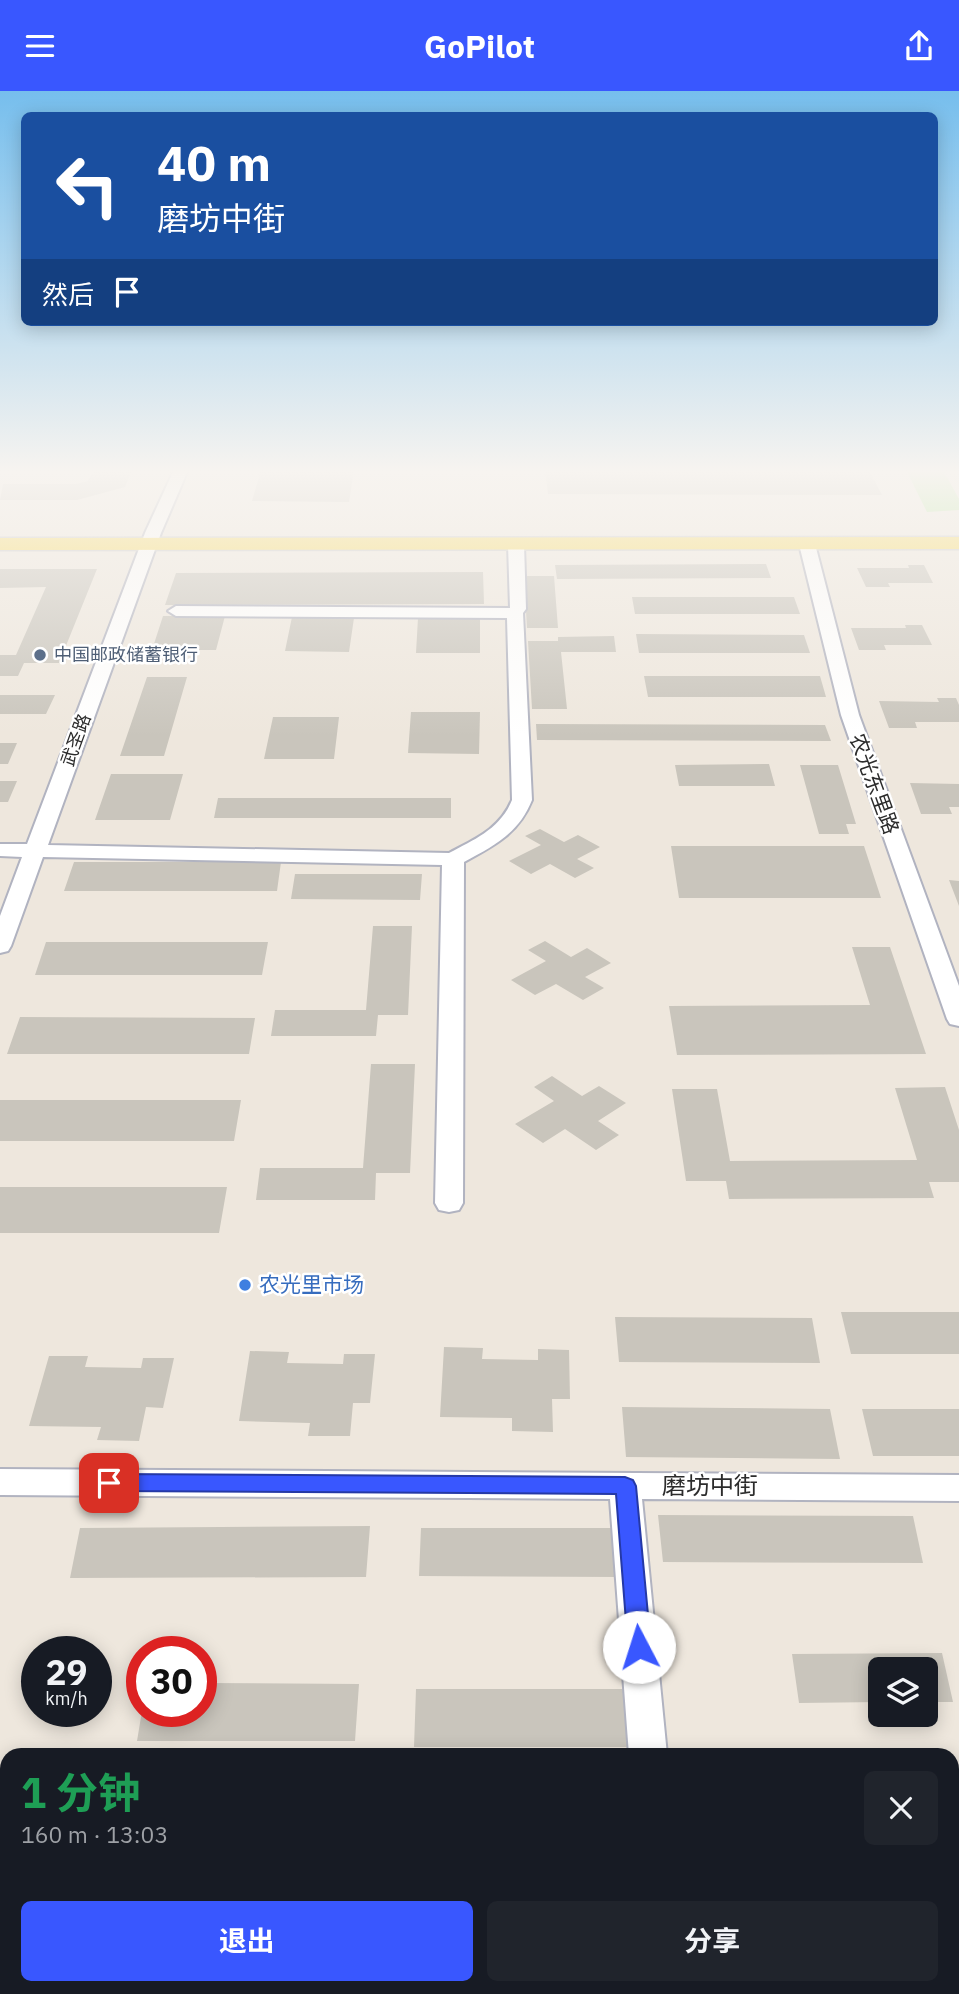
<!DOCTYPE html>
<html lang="zh">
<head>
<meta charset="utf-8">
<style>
  :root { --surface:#171b24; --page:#20242c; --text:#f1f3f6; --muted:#9ea1a6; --accent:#3957ff }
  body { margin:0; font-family:"IBM Plex Sans","Noto Sans SC",sans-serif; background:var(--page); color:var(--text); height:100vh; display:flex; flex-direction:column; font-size:26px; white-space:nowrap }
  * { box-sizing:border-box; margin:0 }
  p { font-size:23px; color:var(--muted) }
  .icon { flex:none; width:38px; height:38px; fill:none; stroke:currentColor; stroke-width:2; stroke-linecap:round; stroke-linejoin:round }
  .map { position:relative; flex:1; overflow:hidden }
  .details { position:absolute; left:0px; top:1657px; width:959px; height:247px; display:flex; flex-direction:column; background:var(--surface); border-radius:21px 21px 0 0; box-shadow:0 4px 18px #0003 }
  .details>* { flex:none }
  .hud { position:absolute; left:21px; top:21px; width:917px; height:214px; border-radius:10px; box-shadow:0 4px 18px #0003; background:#1a4fa0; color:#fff; overflow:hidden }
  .tools { position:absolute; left:868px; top:1566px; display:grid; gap:14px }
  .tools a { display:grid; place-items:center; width:70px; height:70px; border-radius:10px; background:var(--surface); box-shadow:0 4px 18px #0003; font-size:35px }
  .speed { position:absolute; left:21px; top:1545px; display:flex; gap:14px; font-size:35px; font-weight:700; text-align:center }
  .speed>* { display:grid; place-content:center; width:91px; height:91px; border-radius:50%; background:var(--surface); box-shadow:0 4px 18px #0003; line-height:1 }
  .speed small { font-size:18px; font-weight:400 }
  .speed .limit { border:10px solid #d22; background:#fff; color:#111 }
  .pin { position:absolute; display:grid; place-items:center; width:60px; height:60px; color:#fff; margin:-30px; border-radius:14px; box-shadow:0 4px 10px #0006 }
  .me { position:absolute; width:77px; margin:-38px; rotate:355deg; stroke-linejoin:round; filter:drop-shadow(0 0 5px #0008) }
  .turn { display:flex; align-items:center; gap:24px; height:147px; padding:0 21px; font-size:32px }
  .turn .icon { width:91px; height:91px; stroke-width:2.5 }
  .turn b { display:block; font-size:49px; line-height:60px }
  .then { display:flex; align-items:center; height:66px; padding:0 21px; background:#0003; gap:14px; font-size:26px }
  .round { display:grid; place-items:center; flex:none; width:74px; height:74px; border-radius:10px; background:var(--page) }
  .overview { display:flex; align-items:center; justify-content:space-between; height:119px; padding:0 21px }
  h1 { font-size:42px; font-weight:700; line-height:52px; color:#1e9e55 }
  .action { display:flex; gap:14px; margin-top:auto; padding:14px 21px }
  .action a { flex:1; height:80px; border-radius:10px; background:var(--accent); color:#fff; font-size:28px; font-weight:700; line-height:80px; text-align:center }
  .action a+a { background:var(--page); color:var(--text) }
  header { display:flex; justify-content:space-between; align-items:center; height:91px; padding:0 21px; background:var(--accent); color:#fff; font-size:32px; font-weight:700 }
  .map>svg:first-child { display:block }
</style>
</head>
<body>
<header><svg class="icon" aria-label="menu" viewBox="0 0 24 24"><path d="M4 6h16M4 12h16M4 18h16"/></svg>GoPilot<svg class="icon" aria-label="share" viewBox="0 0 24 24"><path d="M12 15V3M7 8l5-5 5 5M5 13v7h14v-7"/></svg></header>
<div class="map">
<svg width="959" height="1903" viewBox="0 0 959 1903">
  <rect width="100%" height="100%" fill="#eee7dd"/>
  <path fill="#afe797" d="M906 379H943L959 408V419L927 421Z"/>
  <path fill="#c9c5bc" d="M94 379H132L125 396 77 409H0L3 393H76L88 390Z
    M261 379H354L349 411 252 410Z
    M545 379H869L882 404 548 403Z
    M766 473 771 487 557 488 555 474Z
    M908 474H924L933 492H888L890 496H866L857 477H909Z
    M0 478H97L59 572H24L18 585H0V564H16L46 496 0 497Z
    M483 481 484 513 165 514 176 482Z
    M524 485H554L558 537H527Z
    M632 506H794L800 523H635Z
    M163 525H225L216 559H152Z
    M292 526 354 527 349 561 285 560Z
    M418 527 480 528V562H416Z
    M905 534H922L932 554H884L886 559H859L851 537H906Z
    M636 543 804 544 810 562H639Z
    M614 545 616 561H561L567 618H532L528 550H558V546Z
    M644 585H820L826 606H648Z
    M147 586H187L164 665H120Z
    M0 604H55L46 623H0Z
    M937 607H956L959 614V631H915L917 637H889L879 610 939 611Z
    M411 621H480L479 663 408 662Z
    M273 626H339L334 668H264Z
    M536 633 825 634 831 650 537 649Z
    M0 652H17L8 673H0Z
    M769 673 775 695H679L675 674Z
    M800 674H838L856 733H846L849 743H819Z
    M111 683H183L170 729H95Z
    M0 690H17L8 711H0Z
    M910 692 959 693V716H949L952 723H921Z
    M218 707H451V727H214Z
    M540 738 564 751 578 744 600 756 577 768 594 777 575 787 550 773 531 783 509 770 541 754 525 745Z
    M671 755H864L881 807H679Z
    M74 771H281L277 800H64Z
    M295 783H422L420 809 291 808Z
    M949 789 959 790V815Z
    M373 835H412L408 924H378L376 945H271L275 919H366Z
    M545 850 571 866 587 857 611 872 585 886 604 897 583 909 556 893 535 904 511 889 546 870 528 859Z
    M46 851H268L262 884H35Z
    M852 856H890L926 963 677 964 669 915 870 914Z
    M20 926 255 927 249 963H7Z
    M371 973H415L410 1082H376L375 1109H256L260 1077H363Z
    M552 985 582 1005 599 995 626 1012 598 1030 619 1044 596 1059 565 1038 543 1052 515 1033 554 1010 534 996Z
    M945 996 959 1039V1091H929L934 1107 729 1108 726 1090H686L672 998H717L730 1070 917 1069 895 997Z
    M0 1009H241L234 1050H0Z
    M0 1096H227L219 1142H0Z
    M841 1221H959V1263H851Z
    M615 1226 812 1227 820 1272 619 1271Z
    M444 1256 483 1257 482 1268 538 1269V1258L569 1259 570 1308H552L553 1341 512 1340V1327L440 1326Z
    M250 1260 289 1261 287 1272 343 1273 344 1263H375L370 1312H353L350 1345H308L310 1332 239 1330Z
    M49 1265H88L85 1276 141 1277 143 1267H174L163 1317 146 1316 139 1350 97 1349 101 1336 29 1335Z
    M622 1316 830 1318 840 1368 626 1366Z
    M862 1318H959V1365H873Z
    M658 1424 913 1425 923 1472 663 1471Z
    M370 1435 366 1486 70 1487 80 1437Z
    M421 1437H616L620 1486 419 1485Z
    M942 1562 953 1611H926V1578H880V1611L799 1612 792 1563Z
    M201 1592 359 1593 355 1650H137L142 1620H201Z
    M416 1598H629L633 1656H414Z
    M952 1711H959V1774H952Z
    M6 1780 7 1854H0V1807Z"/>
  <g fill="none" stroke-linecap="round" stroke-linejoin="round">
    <g stroke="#b1b3c0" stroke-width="4">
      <path id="minor" d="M174 379H188L161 442 48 754 449 762C475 748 500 738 512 709L507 527 176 525 168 520 176 515 510 517 508 453 516 448 524 453 526 518 523 522 532 709C519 742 494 755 464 771L463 1112 459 1119 449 1121 439 1119 435 1112 442 774 43 766 11 855 8 860 0 862V825L22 766 0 765V753H27L145 442Z
        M807 448 815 453 859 624 959 895V935L950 933 947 928 841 624 799 453Z
        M0 1378 959 1384V1410L642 1408 667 1664H629L610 1408 0 1404Z
        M647 1897H689L690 1903H648Z"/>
    </g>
    <g stroke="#c8c8c8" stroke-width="3">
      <path id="major" d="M959 446V458L0 459V447Z"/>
    </g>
    <use href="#minor" fill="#fff" fill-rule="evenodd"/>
    <use href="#major" fill="#f8d958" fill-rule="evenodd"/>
  </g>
  <linearGradient id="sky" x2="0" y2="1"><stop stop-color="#76beed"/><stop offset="0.59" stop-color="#f7f4f0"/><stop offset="1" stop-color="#f7f4f0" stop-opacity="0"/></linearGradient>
  <rect width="959" height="645" fill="url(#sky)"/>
  <path fill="#3957ff" stroke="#2539a6" stroke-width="2" d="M109 1383 625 1386 633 1389 636 1395 651 1556 647 1564 639 1567 631 1564 628 1556 616 1403 109 1400 101 1398 98 1392 101 1386Z"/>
  <circle fill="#5c6f8a" stroke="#fff" stroke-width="2.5" cx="40" cy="564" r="7"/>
  <circle fill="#3f7fe0" stroke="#fff" stroke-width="2.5" cx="245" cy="1194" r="7"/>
  <g text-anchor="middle" stroke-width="5" stroke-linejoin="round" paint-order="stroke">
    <g font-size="18" fill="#4e5e75" stroke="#fff" text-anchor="start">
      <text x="54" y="570">中国邮政储蓄银行</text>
    </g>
    <g font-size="18" fill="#2c2c2c" stroke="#fff">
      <text transform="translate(76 649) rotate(-70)" y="6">武圣路</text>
    </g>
    <g font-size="21" fill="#2c2c2c" stroke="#fff">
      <text transform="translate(874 693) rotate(70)" y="7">农光东里路</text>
    </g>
    <g font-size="21" fill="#366cbe" stroke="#fff" text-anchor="start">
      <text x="259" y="1201">农光里市场</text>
    </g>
    <g font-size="24" fill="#2c2c2c" stroke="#fff">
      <text x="710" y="1403">磨坊中街</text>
    </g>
  </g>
</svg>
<div class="tools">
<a><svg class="icon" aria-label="layers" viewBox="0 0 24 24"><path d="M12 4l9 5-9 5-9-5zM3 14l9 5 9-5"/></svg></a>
</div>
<div class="speed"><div>29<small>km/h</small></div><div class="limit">30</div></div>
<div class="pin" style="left:109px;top:1392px;background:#d93025"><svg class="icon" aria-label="arrive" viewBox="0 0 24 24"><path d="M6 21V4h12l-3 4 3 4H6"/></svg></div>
<svg class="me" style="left:639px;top:1556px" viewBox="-20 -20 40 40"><circle r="19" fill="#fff"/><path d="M0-13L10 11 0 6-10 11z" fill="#3957ff"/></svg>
<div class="hud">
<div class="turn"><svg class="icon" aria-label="left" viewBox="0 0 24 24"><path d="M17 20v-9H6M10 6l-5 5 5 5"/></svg><div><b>40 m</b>磨坊中街</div></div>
<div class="then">然后<svg class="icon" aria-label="arrive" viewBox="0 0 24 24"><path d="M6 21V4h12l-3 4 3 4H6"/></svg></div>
</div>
<section class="details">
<div class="overview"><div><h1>1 分钟</h1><p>160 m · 13:03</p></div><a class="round"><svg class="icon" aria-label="close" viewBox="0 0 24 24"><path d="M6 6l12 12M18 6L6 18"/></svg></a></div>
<div class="action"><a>退出</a><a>分享</a></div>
</section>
</div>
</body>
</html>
